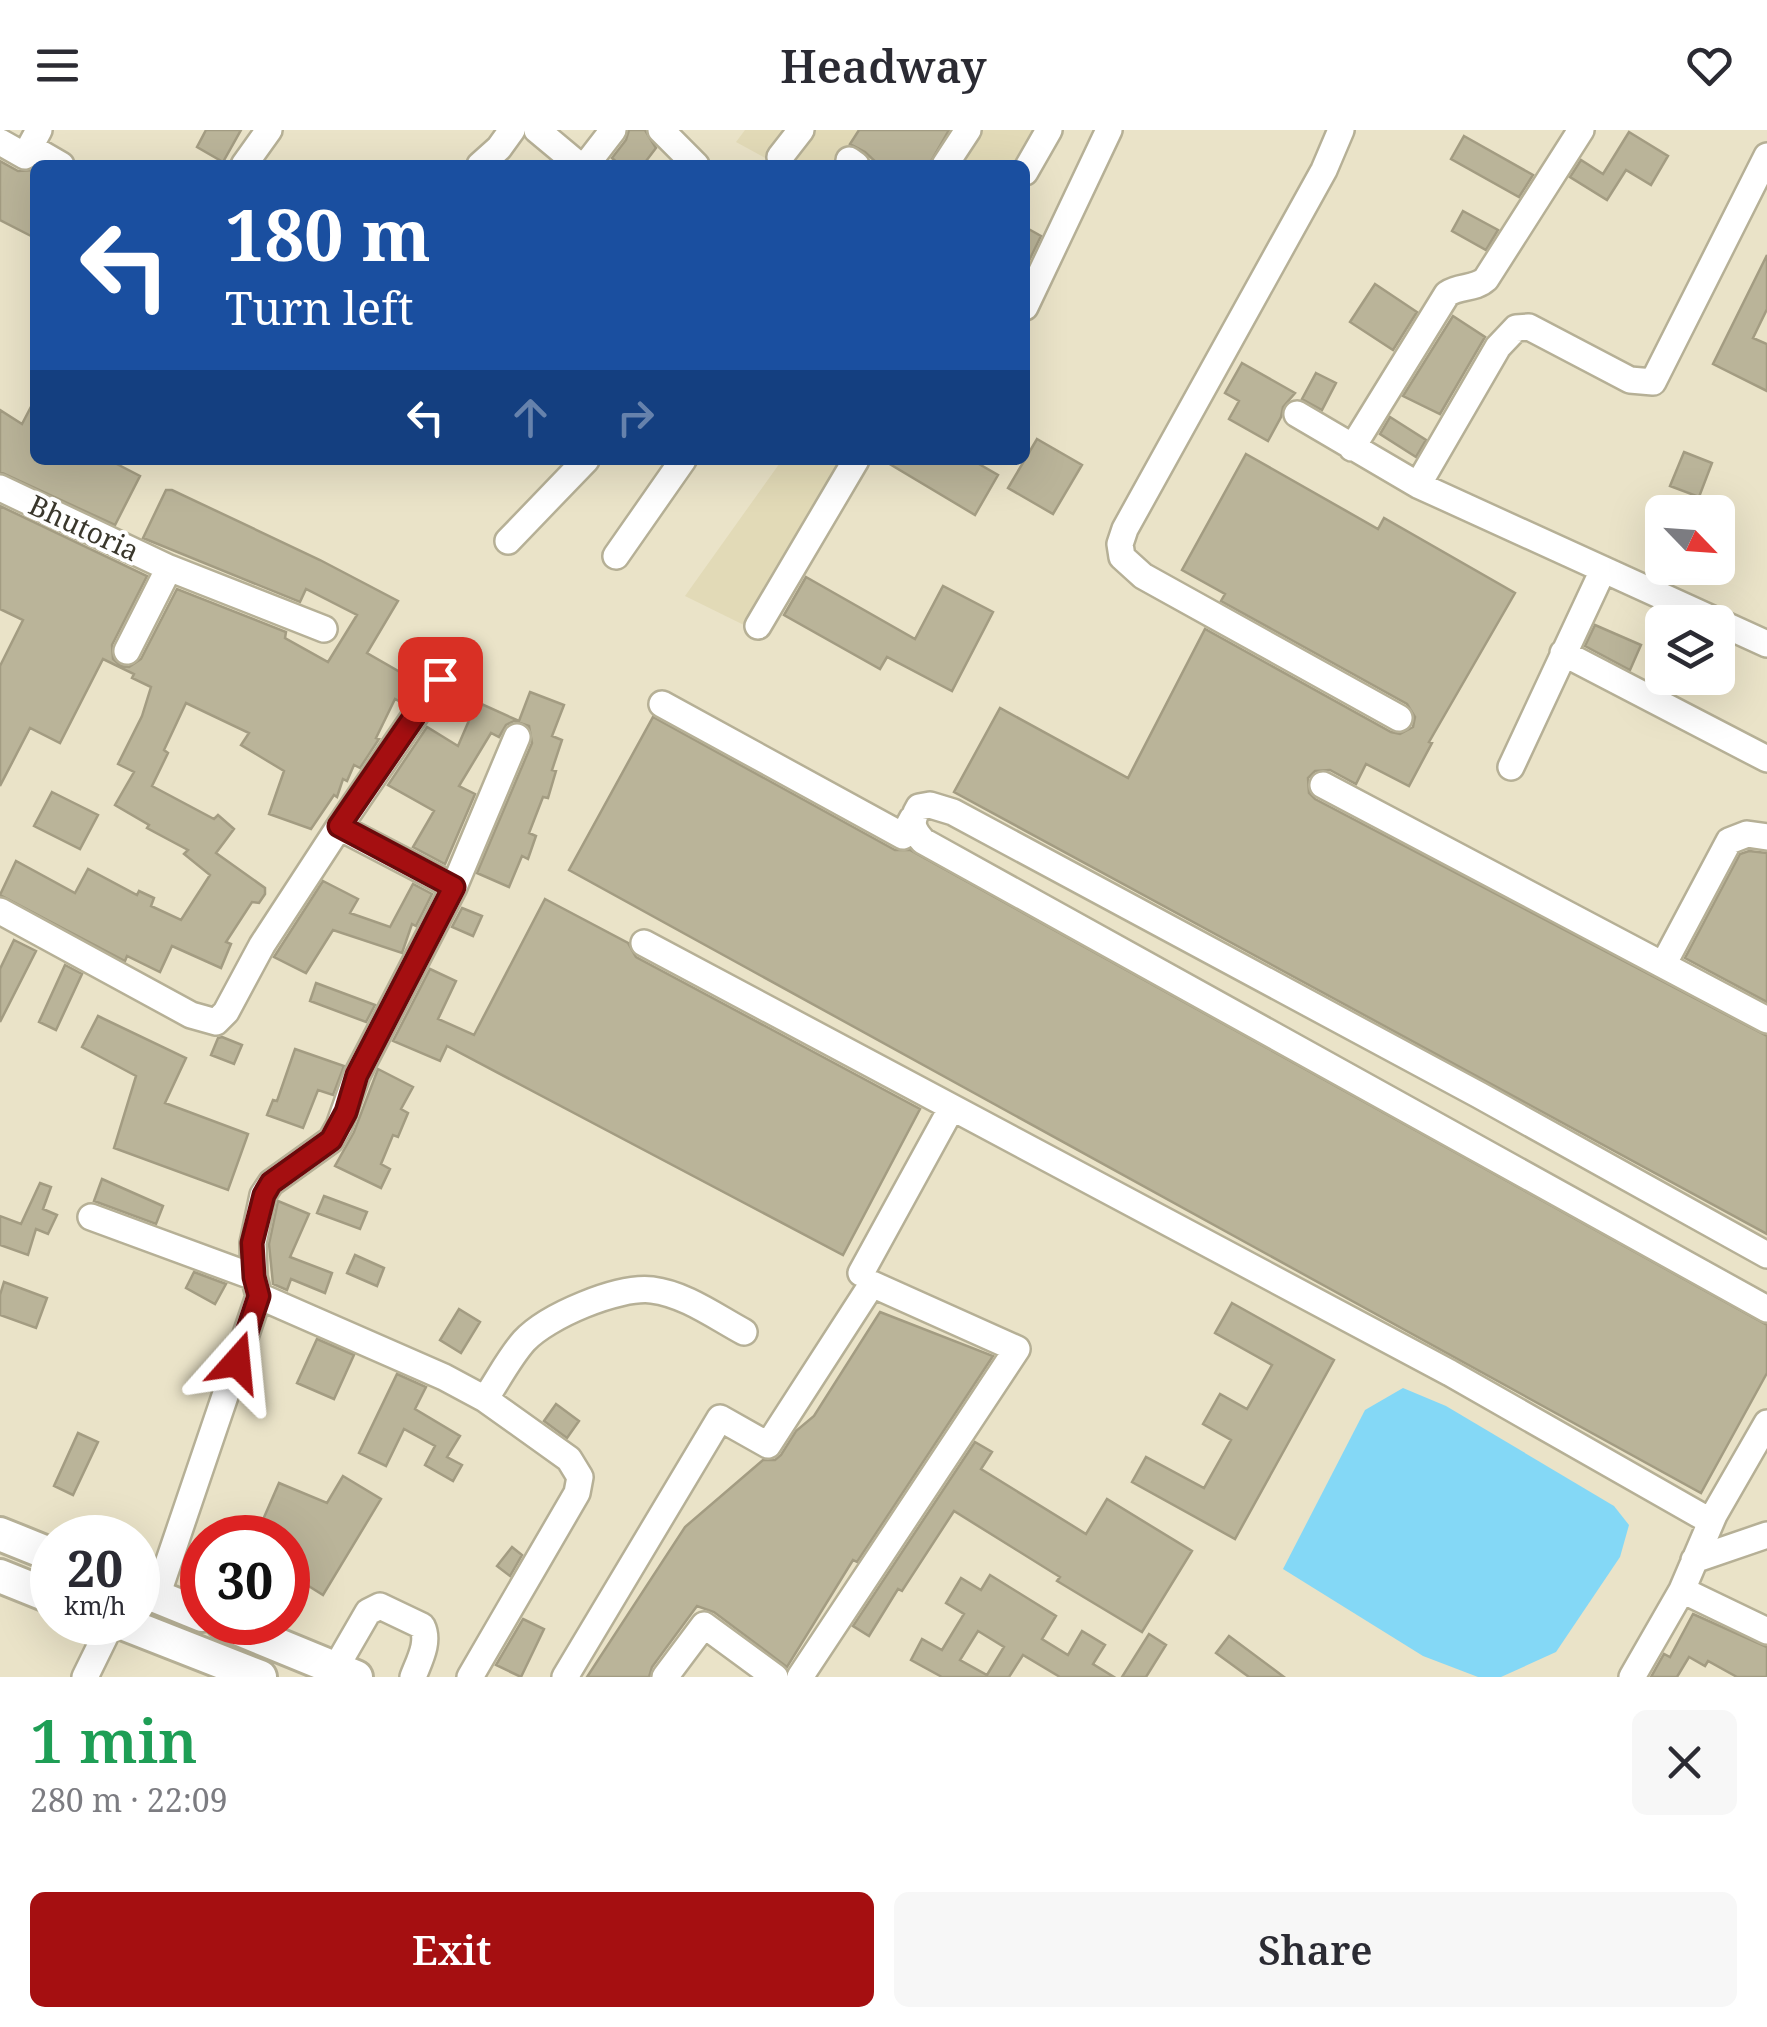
<!DOCTYPE html>
<html lang="en">
<head>
<meta charset="utf-8">
<style>
  :root { --surface:#fff; --page:#f7f7f7; --text:#2b2b33; --muted:#7c7c81; --accent:#a50f11 }
  body { margin:0; font-family:"Noto Serif",serif; background:var(--page); color:var(--text); height:100vh; display:flex; flex-direction:column; font-size:38px; white-space:nowrap }
  * { box-sizing:border-box; margin:0 }
  p { font-size:32px; color:var(--muted) }
  .icon { flex:none; width:55px; height:55px; fill:none; stroke:currentColor; stroke-width:2; stroke-linecap:round; stroke-linejoin:round }
  .map { position:relative; height:1547px; overflow:hidden }
  .drawer { display:flex; flex-direction:column; background:var(--surface); flex:1 }
  .drawer>* { flex:none }
  .banner { position:absolute; left:30px; top:30px; width:1000px; height:305px; border-radius:15px; box-shadow:0 10px 40px #0002; background:#1a4fa0; color:#fff; overflow:hidden }
  .needle { width:65px; rotate:115deg }
  .fabs { position:absolute; left:1645px; top:365px; display:grid; gap:20px }
  .fabs a { display:grid; place-items:center; width:90px; height:90px; border-radius:15px; background:var(--surface); box-shadow:0 10px 40px #0002; font-size:50px }
  .speed { position:absolute; left:30px; top:1385px; display:flex; gap:20px; font-size:50px; font-weight:700; text-align:center }
  .speed>* { display:grid; place-content:center; width:130px; height:130px; border-radius:50%; background:var(--surface); box-shadow:0 10px 40px #0002; line-height:1 }
  .speed small { font-size:25px; font-weight:400 }
  .speed .limit { border:15px solid #d22; background:#fff; color:#111 }
  .pin { position:absolute; display:grid; place-items:center; width:85px; height:85px; color:#fff; margin:-42px; border-radius:20px; box-shadow:0 5px 15px #0006 }
  .me { position:absolute; width:110px; margin:-55px; rotate:18deg; stroke-linejoin:round; filter:drop-shadow(0 0 8px #0008) }
  .turn { display:flex; align-items:center; gap:35px; height:210px; padding:0 30px; font-size:45px }
  .turn .icon { width:130px; height:130px; stroke-width:2.5 }
  .turn b { display:block; font-size:70px; line-height:85px }
  .lanes { display:flex; align-items:center; height:95px; padding:0 30px; background:#0003; justify-content:center; gap:50px; direction:ltr }
  .lanes .off { opacity:.35 }
  .round { display:grid; place-items:center; flex:none; width:105px; height:105px; border-radius:15px; background:var(--page) }
  .summary { display:flex; align-items:center; justify-content:space-between; height:170px; padding:0 30px }
  h1 { font-size:60px; font-weight:600; line-height:75px; color:#1e9e55 }
  .cta { display:flex; gap:20px; margin-top:auto; padding:20px 30px }
  .cta a { flex:1; height:115px; border-radius:15px; background:var(--accent); color:#fff; font-size:40px; font-weight:600; line-height:115px; text-align:center }
  .cta a+a { background:var(--page); color:var(--text) }
  header { display:flex; justify-content:space-between; align-items:center; height:130px; padding:0 30px; background:var(--surface); font-size:45px; font-weight:600 }
  .map>svg:first-child { display:block }
</style>
</head>
<body>
<header><svg class="icon" aria-label="menu" viewBox="0 0 24 24"><path d="M4 6h16M4 12h16M4 18h16"/></svg>Headway<svg class="icon" aria-label="heart" viewBox="0 0 24 24"><path d="M12 20l-8-8c-3-5 5-10 8-4 3-6 11-1 8 4z"/></svg></header>
<div class="map">
<svg width="1767" height="1547" viewBox="0 0 1767 1547">
  <rect width="100%" height="100%" fill="#eae3c8"/>
  <path fill="#e2dab7" d="M745 0H1040L1021 35H778L736 12Z
    M782 330H847L750 498 685 466Z"/>
  <path fill="#84d8f6" d="M1403 1258 1446 1276 1614 1376 1629 1395 1620 1427 1556 1522 1501 1547H1478L1423 1526 1283 1439 1365 1280Z"/>
  <path fill="#bab499" stroke="#a39c82" stroke-width="2.5" fill-rule="evenodd" d="M206 0H241L223 32 197 17Z
    M629 0H645L656 18 643 35H620L612 28 626 10Z
    M859 0H949L929 35H879L865 22 850 14Z
    M1629 2 1668 26 1651 55 1626 40 1607 70 1570 47 1581 30 1603 44Z
    M1464 6 1533 45 1519 67 1451 29Z
    M0 31 18 41 35 40V108L0 90Z
    M1463 81 1498 100 1486 120 1452 101Z
    M1025 97 1041 106 1025 139Z
    M1767 125V179L1753 208 1767 214V261L1713 234Z
    M1375 154 1417 182 1393 220 1350 192Z
    M1453 186 1485 207 1440 284 1403 266Z
    M1242 233 1295 263 1283 277 1281 287 1268 311 1229 289 1239 271 1225 263Z
    M1316 243 1336 253 1322 280 1302 269Z
    M35 269V330H109L140 346 115 395 0 342V280L22 294Z
    M1390 287 1426 310 1416 327 1380 304Z
    M1037 309 1082 335 1053 384 1008 358Z
    M1684 322 1712 333 1699 367 1670 356Z
    M1246 324 1378 399 1384 388 1515 463 1429 612 1432 613 1409 656 1366 634 1356 654 1330 640 1315 641 1308 648 1309 663 1315 669 1767 906V1104L954 662 1000 578 1128 648 1205 499 1391 602 1400 604 1413 597 1415 587 1407 574 1221 471 1225 464 1182 440Z
    M883 330H972L998 345 975 385Z
    M166 360H172L320 430 398 471 367 523 412 549 399 571 395 569 376 608 379 609 360 638 354 635 347 651 343 649 337 667 334 665 311 699 269 684 284 641 241 615 249 603 186 573 164 620 168 623 152 656 214 689 218 685 234 699 216 723 265 758V764L259 773 252 772 226 812 231 814 221 838 172 816 160 842 127 826 125 831 0 765 16 731 75 763 88 739 137 765 139 761 154 768 151 776 181 790 210 745 184 724 188 720 147 698 149 695 115 675 134 642 118 634 142 586 151 557 132 548 134 544 103 529 60 613 30 598 0 656V536L23 490 0 479V376L147 446 112 515 113 529 121 536 129 537 141 529 177 459 286 502 285 508 328 532 357 485 306 459 300 472 143 408Z
    M806 447 915 509 943 456 993 482 952 561 887 527 880 539 784 485Z
    M1595 495 1641 515 1630 540 1585 516Z
    M530 562 564 575 552 606 562 610 552 640 556 641 548 668 543 667 529 703 536 706 528 729 522 726 509 757 477 743 532 613 529 596 514 591 506 595 499 607 491 603 459 656 475 664 445 734 413 717 434 681 388 655 427 597 458 616 477 572 519 591Z
    M653 587 895 720H910L1767 1195V1243L1701 1363 569 740Z
    M52 662 98 685 80 719 34 696Z
    M1749 721 1767 723V872L1685 828 1740 724Z
    M323 751 358 769 350 783 390 797 413 754 432 764 416 796 412 794 402 823 333 800 306 843 274 827Z
    M545 769 628 813 636 827 920 979 843 1125 447 916 440 931 393 911 430 839 456 851 438 889 474 905Z
    M462 778 482 786 473 806 452 797Z
    M14 810 36 821 0 892V839Z
    M65 835 82 844 56 900 39 892Z
    M316 853 375 875 366 892 310 871Z
    M98 886 186 928 165 973 248 1004 228 1060 114 1018 136 946 82 917Z
    M222 907 242 915 234 934 211 925 218 908Z
    M295 919 344 936 333 965 318 960 303 998 267 985 273 970 277 971Z
    M378 939 413 957 401 979 408 983 398 1007 393 1005 381 1034 390 1039 381 1058 335 1036 354 1002Z
    M102 1049 163 1076 156 1094 94 1071Z
    M40 1053 51 1057 43 1079 57 1085 48 1104 36 1099 28 1125 0 1115V1086L21 1094Z
    M324 1066 367 1082 360 1099 317 1083Z
    M278 1071 309 1084 290 1127 332 1143 325 1163 291 1149 287 1160 273 1154 269 1114Z
    M355 1125 384 1138 377 1156 347 1143Z
    M194 1142 226 1154 215 1174 186 1158Z
    M4 1152 47 1168 36 1198 0 1185V1165Z
    M1232 1173 1334 1230 1235 1409 1132 1352 1146 1327 1204 1358 1231 1310 1203 1294 1220 1264 1247 1279 1272 1235 1215 1203Z
    M459 1179 480 1192 461 1223 440 1210Z
    M880 1182 993 1226 857 1432 853 1430 787 1537 714 1482 697 1476 652 1537 649 1547H587L685 1397 763 1330H775L781 1325 796 1301 814 1286Z
    M317 1209 354 1225 334 1269 297 1253Z
    M397 1244 426 1257 415 1279 460 1306 447 1327 462 1335 453 1351 425 1335 435 1316 404 1299 386 1336 359 1323Z
    M556 1274 579 1291 567 1308 544 1291Z
    M78 1303 98 1312 73 1365 54 1356Z
    M975 1312 992 1322 981 1339 1086 1404 1107 1369 1192 1421 1142 1502 1057 1451 1060 1447 954 1381 902 1461 898 1459 869 1506 853 1496Z
    M343 1346 381 1369 323 1465 288 1443V1408H255L279 1353 327 1373Z
    M512 1417 522 1425 510 1446 497 1436Z
    M990 1445 1056 1486 1042 1509 1068 1525 1082 1501 1105 1515 1093 1534 1114 1547H1060L1023 1525 1009 1547H942L911 1530 922 1509 942 1520 964 1484 946 1473 961 1448 981 1460ZM978 1501 1004 1517 987 1545 960 1530Z
    M1693 1484 1767 1517V1547H1737L1708 1531 1705 1536 1689 1527 1677 1547H1651L1664 1524 1670 1527Z
    M523 1489 544 1499 521 1547 496 1535Z
    M1149 1504 1166 1515 1146 1547H1122Z
    M1229 1506 1284 1547H1249L1216 1523Z"/>
  <g fill="none" stroke-linecap="round" stroke-linejoin="round">
    <g stroke="#b6b096" stroke-width="30">
      <path id="minor" d="M537 0 579 35
        M661 0 696 35
        M1341 0 1324 40 1125 399 1120 414 1122 427 1143 446 1399 588
        M0 12 25 26 39 0
        M30 17 61 35
        M780 27 801 0
        M849 30 856 35
        M244 35 269 0
        M480 35 499 18 512 0
        M586 35 613 0
        M945 35 968 0
        M1025 42 1049 0
        M1025 177 1109 0
        M1297 284 1418 355 1767 514
        M1352 318 1447 164C1460 155 1474 160 1486 149L1581 0
        M1418 355 1498 217 1516 198 1529 197 1630 250 1653 252 1767 26
        M0 358 169 438 127 521
        M508 411 586 330
        M616 426 683 330
        M169 438 324 499
        M758 496 856 330
        M1563 523 1767 629
        M662 574 903 706 912 689
        M1511 637 1603 440
        M1323 655 1767 890
        M339 697 440 549
        M0 781 191 885 216 892 226 882 262 815 339 697 454 757
        M644 813 1450 1243 1703 1387 1714 1385 1767 1293
        M1663 835 1729 711 1747 704 1767 707
        M91 1087 254 1147
        M1767 1125 1479 965 953 682 930 675 919 677C910 692 912 699 923 711L1767 1179
        M861 1143 951 979
        M259 1166 254 1147 253 1113 263 1065 271 1053 331 1010 339 996 357 945 454 757 517 607
        M1714 1385 1682 1460 1767 1501
        M1694 1430 1767 1405
        M157 1466 259 1166 444 1247 485 1269C498 1250 509 1228 524 1211 547 1186 618 1156 652 1160 685 1164 716 1187 744 1202
        M335 1539 368 1482 380 1476 422 1496C430 1512 419 1531 413 1547
        M85 1547 112 1492
        M470 1547 577 1363 580 1347 569 1329 485 1269
        M565 1547 720 1288 768 1315 872 1154 1017 1219 800 1547
        M665 1547 704 1495 775 1547
        M1632 1547 1682 1460"/>
    </g>
    <g stroke="#b6b096" stroke-width="38">
      <path id="major" d="M0 1404 52 1425
        M0 1446 52 1467
        M138 1459 202 1485
        M120 1492 260 1547
        M222 1492 356 1547"/>
    </g>
    <use href="#minor" stroke="#fff" stroke-width="25"/>
    <use href="#major" stroke="#fff" stroke-width="32"/>
  </g>
  <g fill="none" stroke-linecap="round" stroke-linejoin="round">
    <g stroke="#6b0a0b" stroke-width="25">
      <path id="route" d="M237 1232 259 1166 254 1147 252 1113 264 1065 271 1053 331 1010 346 982 357 945 454 757 339 696 440 549"/>
    </g>
    <use href="#route" stroke="#a50f11" stroke-width="18"/>
  </g>
  <g text-anchor="middle" stroke-width="8" stroke-linejoin="round" paint-order="stroke">
    <g font-size="28" fill="#3a372c" stroke="#fff">
      <text transform="translate(84 398) rotate(25)" y="10">Bhutoria</text>
    </g>
  </g>
</svg>
<div class="fabs">
<a><svg class="needle" viewBox="-14 -14 28 28"><path d="M0-13l5 13h-10z" fill="#e53935"/><path d="M0 13l5-13h-10z" fill="#7c7c81"/></svg></a>
<a><svg class="icon" aria-label="layers" viewBox="0 0 24 24"><path d="M12 4l9 5-9 5-9-5zM3 14l9 5 9-5"/></svg></a>
</div>
<div class="speed"><div>20<small>km/h</small></div><div class="limit">30</div></div>
<div class="pin" style="left:440px;top:549px;background:#d93025"><svg class="icon" aria-label="arrive" viewBox="0 0 24 24"><path d="M6 21V4h12l-3 4 3 4H6"/></svg></div>
<svg class="me" style="left:237px;top:1232px" viewBox="-20 -20 40 40"><path d="M0-17L14 15 0 8-14 15z" fill="#a50f11" stroke="#fff" stroke-width="4"/></svg>
<div class="banner">
<div class="turn"><svg class="icon" aria-label="left" viewBox="0 0 24 24"><path d="M17 20v-9H6M10 6l-5 5 5 5"/></svg><div><b>180 m</b>Turn left</div></div>
<div class="lanes"><svg class="icon" aria-label="left" viewBox="0 0 24 24"><path d="M17 20v-9H6M10 6l-5 5 5 5"/></svg><svg class="icon off" aria-label="ahead" viewBox="0 0 24 24"><path d="M12 20V5M6 11l6-6 6 6"/></svg><svg class="icon off" aria-label="right" viewBox="0 0 24 24"><path d="M7 20v-9h11M14 6l5 5-5 5"/></svg></div>
</div>
</div>
<section class="drawer">
<div class="summary"><div><h1>1 min</h1><p>280 m · 22:09</p></div><a class="round"><svg class="icon" aria-label="close" viewBox="0 0 24 24"><path d="M6 6l12 12M18 6L6 18"/></svg></a></div>
<div class="cta"><a>Exit</a><a>Share</a></div>
</section>
</body>
</html>
